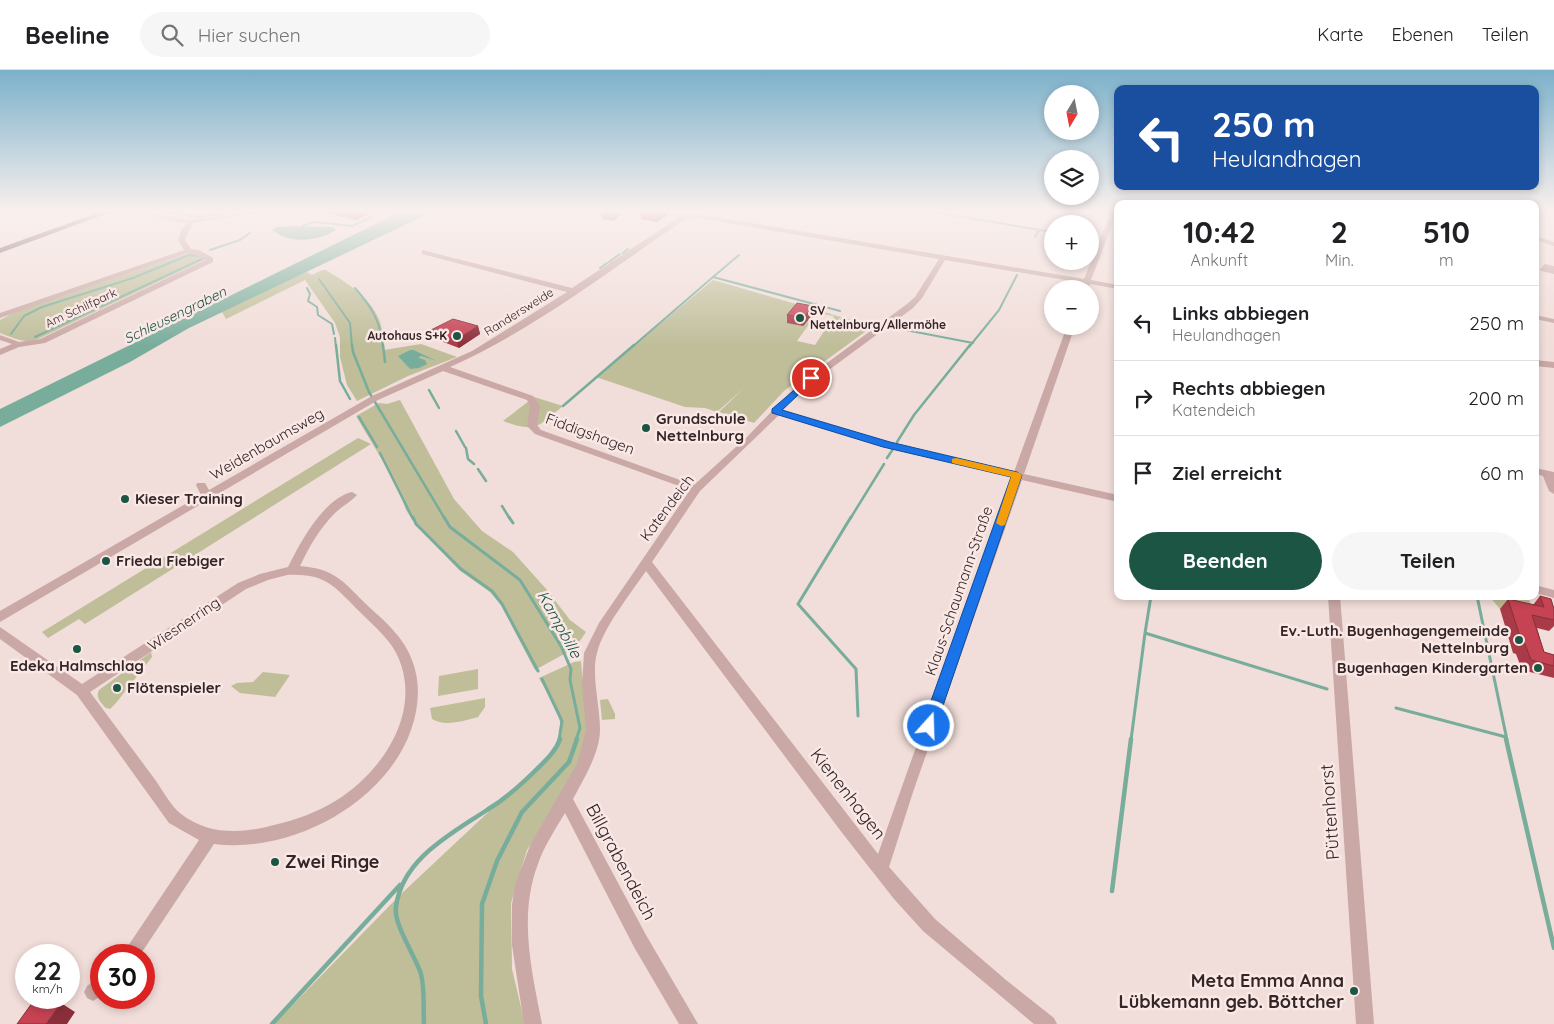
<!DOCTYPE html>
<html lang="de">
<head>
<meta charset="utf-8">
<style>
  :root { --surface:#fff; --page:#f6f6f6; --text:#202124; --muted:#757577; --line:#e0e0e0; --accent:#1c5544 }
  body { margin:0; font-family:Quicksand,sans-serif; background:var(--page); color:var(--text); height:100vh; display:flex; flex-direction:column; font-size:19px; white-space:nowrap }
  * { box-sizing:border-box; margin:0 }
  p { font-size:16px; color:var(--muted) }
  .icon { flex:none; width:28px; height:28px; fill:none; stroke:currentColor; stroke-width:2; stroke-linecap:round; stroke-linejoin:round }
  .map { position:relative; flex:1; overflow:hidden }
  .sheet { position:absolute; left:1114px; top:130px; width:425px; height:400px; display:flex; flex-direction:column; background:var(--surface); border-radius:10px; box-shadow:0 2px 8px #0003 }
  .sheet>* { flex:none }
  .hud { position:absolute; left:1114px; top:15px; width:425px; height:105px; border-radius:10px; box-shadow:0 2px 8px #0003; background:#1a4fa0; color:#fff; overflow:hidden }
  .needle { width:32px; rotate:190deg }
  .buttons { position:absolute; left:1044px; top:15px; display:grid; gap:10px }
  .buttons a { display:grid; place-items:center; width:55px; height:55px; border-radius:50%; background:var(--surface); box-shadow:0 2px 8px #0003; font-size:25px }
  .speed { position:absolute; left:15px; top:874px; display:flex; gap:10px; font-size:25px; font-weight:700; text-align:center }
  .speed>* { display:grid; place-content:center; width:65px; height:65px; border-radius:50%; background:var(--surface); box-shadow:0 2px 8px #0003; line-height:1 }
  .speed small { font-size:12px; font-weight:400 }
  .speed .limit { border:8px solid #d22; background:#fff; color:#111 }
  .pin { position:absolute; display:grid; place-items:center; width:42px; height:42px; color:#fff; margin:-21px; border:2px solid #fff; border-radius:50%; box-shadow:0 1px 5px #0007 }
  .me { position:absolute; width:55px; margin:-28px; rotate:20deg; stroke-linejoin:round; filter:drop-shadow(0 0 4px #0008) }
  .turn { display:flex; align-items:center; gap:18px; height:105px; padding:0 15px; font-size:22px }
  .turn .icon { width:65px; height:65px; stroke-width:2.5 }
  .turn b { display:block; font-size:35px; line-height:42px }
  .eta { display:flex; justify-content:space-evenly; align-items:center; height:85px; text-align:center }
  .eta b { font-size:30px; font-weight:700; line-height:35px }
  .action { display:flex; gap:10px; margin-top:auto; padding:10px 15px }
  .action a { flex:1; height:58px; border-radius:30px; background:var(--accent); color:#fff; font-size:20px; font-weight:700; line-height:58px; text-align:center }
  .action a+a { background:var(--page); color:var(--text) }
  ul { padding:0; list-style:none }
  li { display:flex; align-items:center; gap:15px; height:75px; padding:0 15px; border-top:1px solid var(--line) }
  li div { flex:1 }
  li b { display:block; font-size:19px }
  li em { font-style:normal }
  header { display:flex; align-items:center; gap:30px; box-sizing:border-box; height:70px; padding:0 25px; background:var(--surface); border-bottom:1px solid var(--line) }
  header strong { font-size:24px }
  nav { display:flex; gap:28px; margin-inline-start:auto; font-size:18px }
  .search { width:350px; height:45px; background:var(--page); display:flex; align-items:center; gap:12px; box-sizing:border-box; padding:0 18px; border-radius:28px; color:var(--muted); font-size:19px }
  .map>svg:first-child { display:block }
</style>
</head>
<body>
<header>
<strong>Beeline</strong>
<div class="search"><svg class="icon" aria-label="search" viewBox="0 0 24 24"><circle cx="10" cy="10" r="6"/><path d="M15 15l6 6"/></svg>Hier suchen</div>
<nav><a>Karte</a><a>Ebenen</a><a>Teilen</a></nav>
</header>
<div class="map">
<svg width="1554" height="954" viewBox="0 0 1554 954">
  <rect width="100%" height="100%" fill="#f1ddd9"/>
  <path fill="#bfbe99" fill-rule="evenodd" d="M189 183H195L206 189 38 269C25 274 13 268 0 263V250L13 243Z
    M322 200H326C347 213 372 228 380 252 383 261 383 271 384 280L421 274 457 287 408 306 357 331 347 315 340 287V267L335 253 305 210 226 249 222 242 296 206 307 202 312 205ZM414 280 439 292 421 286 410 299 400 285Z
    M713 210 841 247 827 263 842 247 873 256 784 321 754 353 719 342 744 318 717 342 705 338 685 337 596 307ZM817 243 834 246 815 275 797 271Z
    M534 327 563 336C538 357 536 363 503 351Z
    M400 330 454 429 482 461 513 482 547 520 570 550 586 562 575 578 535 600 501 535 490 522 459 500 415 454 406 440 397 415 356 346 379 333 387 334Z
    M358 368 371 374 85 554 79 549 48 568 42 562Z
    M1489 526H1528L1535 547 1500 539Z
    M151 582 152 587 116 633 110 639 106 638C101 633 95 627 99 620Z
    M581 591 587 663 578 695 527 780 511 833 512 899 525 954H274L400 825 549 685C553 678 561 669 561 660 561 642 547 623 539 608L574 592Z
    M478 599V619L438 626 439 606Z
    M263 602 290 605 275 627 240 623 231 616 237 613 253 612Z
    M485 628V637L478 647C463 651 445 657 432 649L430 638Z
    M608 629 615 644V649L602 650 600 630Z"/>
  <path fill="#78ad9c" d="M400 142H432L189 258 130 292 0 357V339Z
    M294 156 333 157 336 160C317 172 290 174 272 160L277 157Z
    M410 280H414L439 292 421 286 419 288 425 290 427 294 419 298 410 299 398 286Z"/>
  <g fill="none" stroke-linecap="round" stroke-linejoin="round">
    <path stroke="#78ad9c" stroke-width="2" d="M166 142 198 147 240 142
      M934 142 1052 162
      M303 156 314 152 352 156 372 147
      M1035 167 1039 160
      M1090 169 1097 170
      M210 180 240 170 250 163
      M623 183 628 179
      M739 185 713 207 840 241
      M609 192 620 184
      M600 198 607 193
      M319 209 350 253 352 277
      M307 218 310 224 308 231 317 237 318 245 332 254 334 264
      M355 218C371 236 381 252 383 277
      M890 257 973 273
      M11 264 24 246 42 237 133 208 189 185 198 186
      M35 267 202 189
      M335 268 336 277
      M632 277 713 207
      M969 277 999 240 1017 205"/>
    <path stroke="#78ad9c" stroke-width="2.5" d="M336 275 340 311 350 329
      M352 275 353 282 369 322 445 449
      M383 275 385 292
      M429 320 439 338
      M563 336 634 275
      M359 347 377 377
      M456 361 465 377
      M897 372 914 345 970 275
      M466 378 468 389 474 394
      M380 383 413 449
      M887 388 893 379
      M478 399 486 411
      M502 436 510 449
      M850 449 884 394"/>
    <path stroke="#78ad9c" stroke-width="3" d="M413 447 416 454 461 499 492 521 502 534 538 601
      M444 447 450 457 520 510 561 576 571 599 570 610 580 658 576 670
      M509 447 513 453
      M851 447 798 534 856 599 858 646
      M1477 526 1507 670
      M1145 563 1151 526
      M542 609 562 651 559 670
      M1396 638 1506 667
      M1131 670 1145 563 1327 619"/>
    <path stroke="#78ad9c" stroke-width="4.5" d="M1506 669 1554 878
      M1112 821 1131 669
      M272 954 400 815
      M424 954C423 938 425 919 421 904 416 887 393 854 396 837 402 789 451 764 487 740 505 729 522 714 537 699 546 690 556 681 560 669
      M486 954 481 926 482 834 497 791 522 742 569 692 577 669"/>
    <path fill="#c9a8a5" fill-rule="evenodd" d="M136 142C157 142 176 150 197 149 220 148 241 142 263 142L193 153 185 170 191 179 199 180 213 188V192L45 273 19 277 0 285V279L12 274 0 270V265L19 272 40 269 205 190 194 184 188 183 0 248V243L184 180 178 170 181 161 187 153 175 152Z
      M677 142 683 146 698 144 1084 209 1111 142H1117L1091 210 1118 215V219L1090 214 1088 219H1083L1081 217 1083 213 945 190 922 228 913 238 803 319 783 340 890 373 1014 402 1067 256H1075L1024 404 1118 425V432L1022 410 913 722 889 797 935 849 1006 910 1054 948 1057 954H1034L923 861 894 829 843 764 646 501C631 523 603 558 597 583 591 604 600 636 600 659 600 683 584 708 573 729L646 865 698 954H679L634 877 565 743C555 760 544 776 538 794 518 846 532 902 542 954H524L512 875V835L515 815 531 773 577 694 586 660 582 615 584 583 599 553 690 420 535 364 527 356 530 336 527 330 443 301 378 330 0 552V541L201 425 196 415 197 413H205L209 420 372 326 472 281 567 222 422 184V180L572 218 678 148 674 144ZM698 148 939 189 915 227 907 234 797 315 747 367 694 415 541 360 537 355 540 336 533 326 450 297C533 260 609 201 684 150ZM779 345 884 377 1012 407 878 784 652 492 700 421Z
      M1535 166 1554 172V176L1535 170Z
      M1545 194 1554 196V204L1541 201 1540 199Z
      M1535 245 1554 249V253L1535 249Z
      M1535 290 1554 292V298L1535 296Z
      M1535 398 1554 402V424L1549 421 1543 406 1535 404Z
      M352 422 357 425C351 432 342 436 335 443 320 458 309 477 300 496 337 499 344 513 369 537 386 552 404 568 412 590 421 613 419 637 411 660 385 734 290 784 214 774L140 885H122L199 770 169 753 77 625 0 569V557L82 614 238 513 260 504 288 497C300 473 323 429 352 422ZM287 505C328 503 334 517 361 543 374 556 392 571 399 589 421 643 383 701 337 730 318 742 296 750 274 755 242 764 208 765 181 744 171 736 163 721 156 711 134 681 112 652 90 622L246 519 268 510Z
      M1535 515 1554 520V528L1535 523Z
      M1328 526H1340L1374 954H1356Z
      M101 906V926L93 931 87 928 84 922 87 916Z"/>
    <path fill="#765758" fill-rule="evenodd" d="M100 142H111L0 183V178Z"/>
  </g>
  <path fill="#a93a47" d="M323 142H368L369 144 356 150Z
    M641 142H666L667 145 656 152 641 149Z
    M621 143 614 151 602 149 601 144Z
    M813 244 803 256 787 253V245Z
    M478 256 480 264 459 278 433 268 431 260Z
    M1540 526 1554 539V556L1549 561 1537 558 1544 582 1554 585V608L1522 600 1516 584 1513 583 1500 539 1508 529 1533 535Z"/>
  <path fill="#8a2f3a" d="M356 142H368L369 144 356 150 353 143Z
    M617 142H621V143L614 151 613 146Z
    M657 142H666L667 145 656 152V143Z
    M813 236V244L803 256V248Z
    M478 256 480 264 459 278 456 270Z
    M61 933 75 942 67 954H46Z"/>
  <path fill="#c54353" stroke="#8a2f3a" d="M604 142H617L613 146 601 144Z
    M797 233 813 236 803 248 787 245Z
    M453 249 478 256 456 270 431 260Z
    M1540 526 1551 529 1554 539V550L1532 545 1544 582 1554 585V596L1531 590 1525 574 1522 573 1508 529 1544 537Z
    M35 929 61 933 46 954H17Z"/>
  <linearGradient id="sky" x2="0" y2="1"><stop stop-color="#7bb1ca"/><stop offset="0.51" stop-color="#f9f0ee"/><stop offset="1" stop-color="#f9f0ee" stop-opacity="0"/></linearGradient>
  <rect width="1554" height="276" fill="url(#sky)"/>
  <path fill="#1a73e8" stroke="#114b97" d="M811 306 814 307V310L782 340 890 372 1017 402 1022 405 936 656 934 661 929 662 924 661 922 656 1011 407 883 377 772 343V339Z"/>
  <path fill="#f59e0b" d="M956 388 1020 403 1022 405 1005 455 1001 456 996 453 1011 407 952 393V389Z"/>
  <g fill="#1c5544" stroke="#f9e8e5" stroke-width="2">
    <circle cx="800" cy="248" r="5"/>
    <circle cx="457" cy="266" r="5"/>
    <circle cx="646" cy="358" r="5"/>
    <circle cx="125" cy="429" r="5"/>
    <circle cx="106" cy="491" r="5"/>
    <circle cx="1519" cy="570" r="5"/>
    <circle cx="77" cy="579" r="5"/>
    <circle cx="1538" cy="598" r="5"/>
    <circle cx="117" cy="618" r="5"/>
    <circle cx="275" cy="792" r="5"/>
    <circle cx="1354" cy="921" r="5"/>
  </g>
  <g text-anchor="middle" stroke-width="5" stroke-linejoin="round" paint-order="stroke">
    <g font-size="12" fill="#342627" stroke="#f9e8e5">
      <text transform="translate(81 238) rotate(-25)" y="4">Am Schilfpark</text>
      <text transform="translate(519 242) rotate(-32)" y="4">Randersweide</text>
    </g>
    <g font-size="12" font-weight="bold" fill="#342627" stroke="#f9e8e5" text-anchor="start">
      <text x="810" y="245">SV<tspan x="810" dy="14">Nettelnburg/Allermöhe</tspan></text>
      <text x="447" y="270" text-anchor="end">Autohaus S+K</text>
    </g>
    <g font-size="14" font-style="italic" fill="#1c5544" stroke="#f9e8e5">
      <text transform="translate(175 245) rotate(-26)" y="5">Schleusengraben</text>
    </g>
    <g font-size="15" font-weight="bold" fill="#342627" stroke="#f9e8e5" text-anchor="start">
      <text x="656" y="354">Grundschule<tspan x="656" dy="17">Nettelnburg</tspan></text>
      <text x="135" y="434">Kieser Training</text>
      <text x="116" y="496">Frieda Fiebiger</text>
      <text x="1509" y="566" text-anchor="end">Ev.-Luth. Bugenhagengemeinde<tspan x="1509" dy="17">Nettelnburg</tspan></text>
      <text x="77" y="601" text-anchor="middle">Edeka Halmschlag</text>
      <text x="1528" y="603" text-anchor="end">Bugenhagen Kindergarten</text>
      <text x="127" y="623">Flötenspieler</text>
    </g>
    <g font-size="15" fill="#342627" stroke="#f9e8e5">
      <text transform="translate(590 364) rotate(20)" y="5">Fiddigshagen</text>
      <text transform="translate(267 374) rotate(-30)" y="5">Weidenbaumsweg</text>
      <text transform="translate(667 438) rotate(-53)" y="5">Katendeich</text>
      <text transform="translate(959 521) rotate(-71)" y="5">Klaus-Schaumann-Straße</text>
      <text transform="translate(184 554) rotate(-34)" y="5">Wiesnerring</text>
    </g>
    <g font-size="16" font-style="italic" fill="#1c5544" stroke="#f9e8e5">
      <text transform="translate(560 554) rotate(61)" y="6">Kampbille</text>
    </g>
    <g font-size="18" fill="#342627" stroke="#f9e8e5">
      <text transform="translate(848 724) rotate(52)" y="6">Kienenhagen</text>
      <text transform="translate(1330 742) rotate(-94)" y="6">Püttenhorst</text>
      <text transform="translate(621 792) rotate(62)" y="6">Billgrabendeich</text>
    </g>
    <g font-size="18" font-weight="bold" fill="#342627" stroke="#f9e8e5" text-anchor="start">
      <text x="285" y="798">Zwei Ringe</text>
      <text x="1344" y="917" text-anchor="end">Meta Emma Anna<tspan x="1344" dy="21">Lübkemann geb. Böttcher</tspan></text>
    </g>
  </g>
</svg>
<div class="buttons">
<a><svg class="needle" viewBox="-14 -14 28 28"><path d="M0-13l5 13h-10z" fill="#e53935"/><path d="M0 13l5-13h-10z" fill="#757577"/></svg></a>
<a><svg class="icon" aria-label="layers" viewBox="0 0 24 24"><path d="M12 4l9 5-9 5-9-5zM3 14l9 5 9-5"/></svg></a>
<a>+</a>
<a>−</a>
</div>
<div class="speed"><div>22<small>km/h</small></div><div class="limit">30</div></div>
<div class="pin" style="left:811px;top:308px;background:#d93025"><svg class="icon" aria-label="arrive" viewBox="0 0 24 24"><path d="M6 21V4h12l-3 4 3 4H6"/></svg></div>
<svg class="me" style="left:929px;top:656px" viewBox="-20 -20 40 40"><circle r="17" fill="#1a73e8" stroke="#fff" stroke-width="3"/><path d="M0-11L8 9 0 5-8 9z" fill="#fff"/></svg>
<div class="hud">
<div class="turn"><svg class="icon" aria-label="left" viewBox="0 0 24 24"><path d="M17 20v-9H6M10 6l-5 5 5 5"/></svg><div><b>250 m</b>Heulandhagen</div></div>
</div>
<section class="sheet">
<div class="eta">
<div><b>10:42</b><p>Ankunft</p></div>
<div><b>2</b><p>Min.</p></div>
<div><b>510</b><p>m</p></div>
</div>
<ul>
<li><svg class="icon" aria-label="left" viewBox="0 0 24 24"><path d="M17 20v-9H6M10 6l-5 5 5 5"/></svg><div><b>Links abbiegen</b><p>Heulandhagen</p></div><em>250 m</em></li>
<li><svg class="icon" aria-label="right" viewBox="0 0 24 24"><path d="M7 20v-9h11M14 6l5 5-5 5"/></svg><div><b>Rechts abbiegen</b><p>Katendeich</p></div><em>200 m</em></li>
<li><svg class="icon" aria-label="arrive" viewBox="0 0 24 24"><path d="M6 21V4h12l-3 4 3 4H6"/></svg><div><b>Ziel erreicht</b></div><em>60 m</em></li>
</ul>
<div class="action"><a>Beenden</a><a>Teilen</a></div>
</section>
</div>
</body>
</html>
